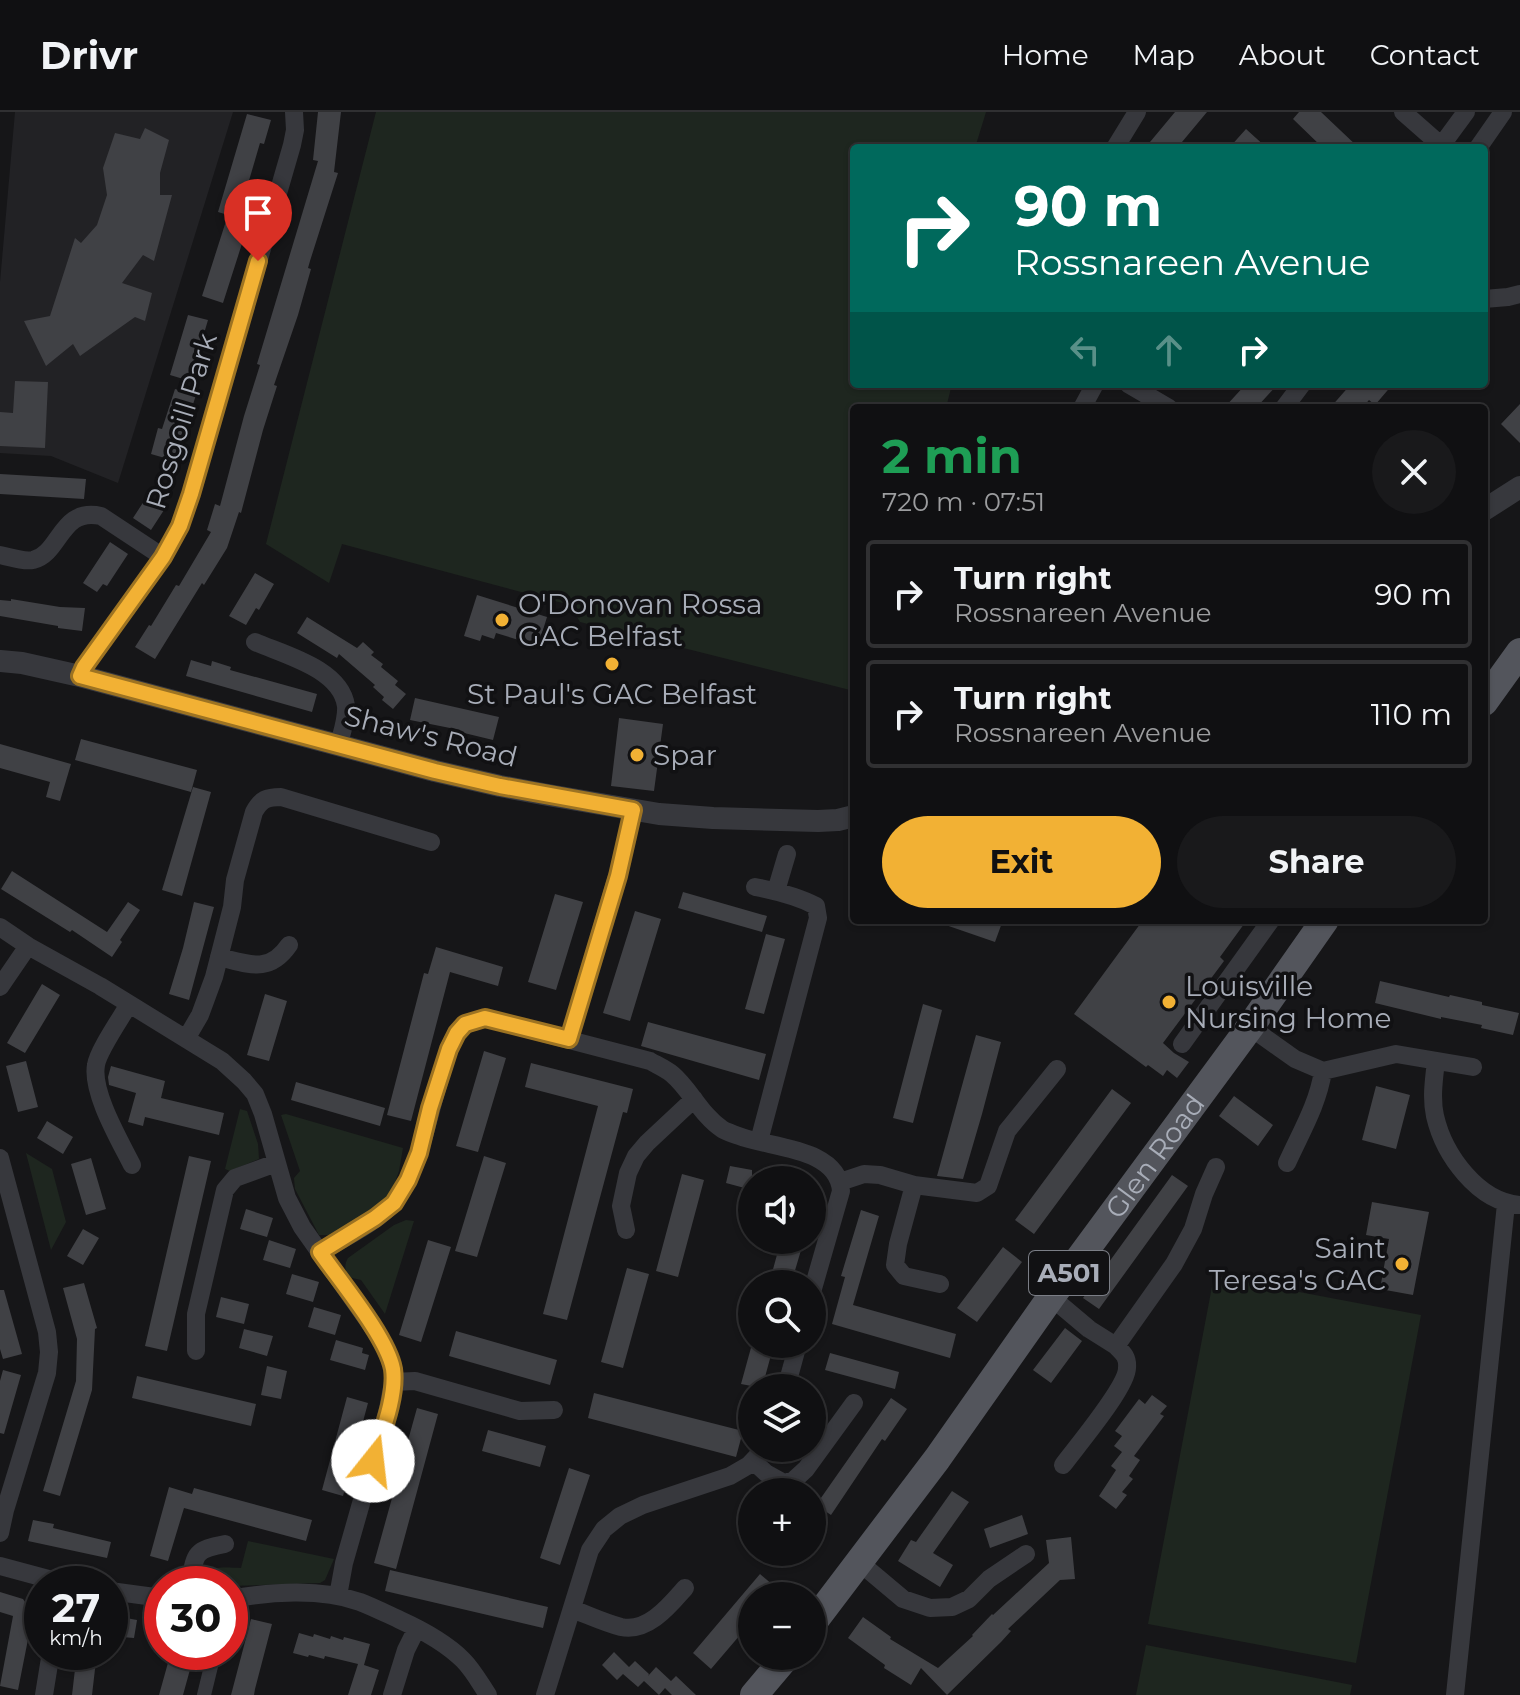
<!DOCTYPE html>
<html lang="en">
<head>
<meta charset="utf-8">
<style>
  :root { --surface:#101012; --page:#19191b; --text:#f1f3f6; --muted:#9c9d9f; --line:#303032; --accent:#f2b134 }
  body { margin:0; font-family:Montserrat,sans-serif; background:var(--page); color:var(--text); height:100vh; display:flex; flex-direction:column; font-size:30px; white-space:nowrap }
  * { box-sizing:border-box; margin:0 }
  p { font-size:26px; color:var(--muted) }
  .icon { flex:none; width:44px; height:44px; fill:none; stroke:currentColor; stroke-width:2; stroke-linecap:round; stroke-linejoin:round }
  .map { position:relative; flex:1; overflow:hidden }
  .details { position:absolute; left:850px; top:292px; width:638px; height:520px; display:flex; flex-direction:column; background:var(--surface); border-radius:8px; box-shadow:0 2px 6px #0004,0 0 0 2px var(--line) }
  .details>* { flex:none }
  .top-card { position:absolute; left:850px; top:32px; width:638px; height:244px; border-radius:8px; box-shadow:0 2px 6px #0004,0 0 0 2px var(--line); background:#00695c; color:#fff; overflow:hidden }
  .fabs { position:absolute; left:738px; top:1054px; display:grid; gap:16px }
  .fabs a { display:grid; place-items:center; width:88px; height:88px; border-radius:50%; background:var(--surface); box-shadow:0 2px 6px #0004,0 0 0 2px var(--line); font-size:40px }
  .speed { position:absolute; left:24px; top:1454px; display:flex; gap:16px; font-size:40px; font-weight:700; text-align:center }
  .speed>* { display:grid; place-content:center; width:104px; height:104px; border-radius:50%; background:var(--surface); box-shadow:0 2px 6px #0004,0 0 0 2px var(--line); line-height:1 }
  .speed small { font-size:20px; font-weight:400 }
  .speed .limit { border:12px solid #d22; background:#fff; color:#111 }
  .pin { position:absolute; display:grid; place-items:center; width:68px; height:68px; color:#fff; margin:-82px -34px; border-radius:50% 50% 50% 0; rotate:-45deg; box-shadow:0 0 8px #0007 }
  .pin .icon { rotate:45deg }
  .me { position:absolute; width:88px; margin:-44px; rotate:16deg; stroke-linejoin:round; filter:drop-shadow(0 0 6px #0008) }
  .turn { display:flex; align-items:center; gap:28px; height:168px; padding:0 32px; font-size:36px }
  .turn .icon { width:104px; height:104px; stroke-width:2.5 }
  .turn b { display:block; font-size:56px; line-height:68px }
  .lanes { display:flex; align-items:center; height:76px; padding:0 32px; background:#0003; justify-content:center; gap:40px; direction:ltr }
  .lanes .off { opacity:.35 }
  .round { display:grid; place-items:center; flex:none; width:84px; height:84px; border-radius:42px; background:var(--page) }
  .headline { display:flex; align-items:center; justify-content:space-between; height:136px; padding:0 32px }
  h1 { font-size:48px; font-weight:700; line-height:60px; color:#1e9e55 }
  .cta { display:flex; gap:16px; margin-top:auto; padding:16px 32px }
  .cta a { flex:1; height:92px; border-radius:48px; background:var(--accent); color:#111; font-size:32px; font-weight:700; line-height:92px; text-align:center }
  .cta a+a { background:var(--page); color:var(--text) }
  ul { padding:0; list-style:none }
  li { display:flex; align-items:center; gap:24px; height:108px; margin:0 16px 12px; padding:0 16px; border:4px solid var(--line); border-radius:8px }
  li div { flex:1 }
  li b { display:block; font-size:30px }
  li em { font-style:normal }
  header { display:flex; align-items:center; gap:48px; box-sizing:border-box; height:112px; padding:0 40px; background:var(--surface); border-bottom:2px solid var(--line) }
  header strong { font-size:38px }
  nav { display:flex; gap:44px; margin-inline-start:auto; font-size:28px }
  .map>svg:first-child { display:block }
</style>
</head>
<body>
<header>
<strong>Drivr</strong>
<nav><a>Home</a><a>Map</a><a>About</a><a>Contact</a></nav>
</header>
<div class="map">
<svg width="1520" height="1583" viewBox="0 0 1520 1583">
  <rect width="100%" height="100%" fill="#161618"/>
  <path fill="#222225" d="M15 0H233L118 371 51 344 0 341V170Z"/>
  <path fill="#1e261f" d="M376 0H986L975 36H854V272H952L946 296H854V579L580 510 570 493 342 432 329 471 266 432Z
    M240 997 247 999 258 1032 259 1047 230 1059 225 1057Z
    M286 1002 403 1036 399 1059 393 1076 386 1087 337 1123H319L295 1077 294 1066 300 1059 281 1003Z
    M26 1041 52 1057 66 1110 51 1138Z
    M406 1108 414 1109 385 1202 361 1168 348 1165C345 1158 344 1153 348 1146L394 1113Z
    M1214 1164 1421 1203 1356 1551 1148 1512Z
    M248 1429 334 1447 325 1468 320 1471 230 1474V1472H202L199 1470C204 1452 226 1456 241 1456Z
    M1146 1533 1352 1573 1350 1583H1136Z"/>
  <path fill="#404145" d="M318 0H341L334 60 338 61 310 149 308 156 311 157 298 203 274 273 277 274 263 318 241 401 239 400 227 436 204 473 202 471 155 547 135 535 149 513 151 514 176 473 179 474 211 420 207 418 215 392 220 394 244 304 260 253 257 252 318 49 313 48Z
    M1175 0H1207L1177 36H1145Z
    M1299 0H1321L1359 36H1323L1293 7Z
    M247 2 271 8 264 32 260 31 238 106 218 100Z
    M145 16 169 28 160 61V83H172L154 149 143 143 122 171 152 181 145 209 135 205 80 244 73 232 46 254 24 209 50 204 75 126 81 131 97 113 107 83 103 56 115 21 140 27Z
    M1246 17 1267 36H1229Z
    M226 109 247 116 223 191 202 184Z
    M188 203 208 208 190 269 170 263Z
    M15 269 48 270 45 336 0 334V300L13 301Z
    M1246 272H1278L1256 296H1224Z
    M1351 272H1393L1375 293 1369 288 1362 296H1330Z
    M175 277 196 283 186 314 184 313 175 349 151 342 158 316 162 317Z
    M1520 292V331L1501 312Z
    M0 362 86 367 84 387 0 382Z
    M146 386 164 398 151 418 133 406Z
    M110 430 128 442 107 474 103 472 97 480 83 471Z
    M255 461 274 472 259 498 256 496 246 513 229 504Z
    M477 483 547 505 538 534 496 521 494 527 482 523 480 529 464 524Z
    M11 487 60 495 85 496 82 519 58 516V514L0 504V488L11 489Z
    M307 505 357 536 363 530 374 540 371 543 383 552 381 555 398 569 395 573 406 582 393 597 382 588 384 585 373 575 375 573 339 542 337 546 297 521Z
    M191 548 211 554 212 549 231 555 230 558 317 582 312 600 186 564Z
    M415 586 499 605 493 628 460 620V618L410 608Z
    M619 606 663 612 654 679 611 674Z
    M81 627 197 658 191 680 75 648Z
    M0 632 71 652 60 689 46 685 50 670 0 656Z
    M193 675 211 680 182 784 162 778Z
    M12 759 107 820 128 790 140 798 120 828 122 830 112 845 72 818 70 820 1 777Z
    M683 780 767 804 762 820 678 796Z
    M555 782 583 790 556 878 528 870Z
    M194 790 214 795 189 888 169 882 183 836Z
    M635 799 661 807 630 909 603 901Z
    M937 808H1003L995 830 937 810Z
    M1143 808H1247L1220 845 1224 849 1163 931 1174 941 1189 950 1177 966 1167 958 1163 964 1148 953 1146 955 1074 902Z
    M766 822 785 827 764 902 745 897Z
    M436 835 503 855 498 874 450 860 411 1009 387 1003 424 861 428 862Z
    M1380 869 1449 885 1450 883 1482 890V893L1519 901 1513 923 1481 916 1482 913 1441 905V907L1375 891Z
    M42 872 60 883 25 941 7 931Z
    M265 882 287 889 269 949 247 943Z
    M923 892 942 898 913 1011 893 1006Z
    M648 910 766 942 759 968 641 934Z
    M976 923 1001 930 982 1002 963 1067 937 1064Z
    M484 939 506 946 478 1040 456 1034Z
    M26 949 38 995 18 1000 6 954Z
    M531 951 633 977 627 1001 623 1000 567 1208 543 1202 598 994 525 975Z
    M111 954 165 969 161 986 224 1001 219 1023 145 1005 143 1014 128 1010 136 981 109 973 108 965Z
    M296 970 385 996 380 1014 291 988Z
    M1376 974 1410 983 1396 1037 1362 1028Z
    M1112 977 1131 991 1034 1122 1015 1108Z
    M1234 984 1273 1013 1258 1034 1219 1004Z
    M47 1009 73 1025 63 1042 37 1026Z
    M189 1044 211 1049 167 1239 145 1234Z
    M484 1044 506 1051 477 1145 455 1139Z
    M91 1046 106 1097 86 1103 71 1052Z
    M730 1054 752 1058V1078L726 1071Z
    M682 1062 704 1068 678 1165 656 1159Z
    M1172 1063 1188 1074 1099 1197 1083 1186Z
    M1372 1090 1429 1100 1413 1183 1380 1177 1389 1127 1366 1123Z
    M246 1097 273 1106 267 1125 240 1117Z
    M861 1098 879 1104 853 1193 956 1222 950 1246 832 1212 845 1165 841 1164Z
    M83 1117 99 1126 83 1153 67 1144Z
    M269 1128 296 1137 290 1156 263 1148Z
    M428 1128 451 1135 421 1230 399 1223Z
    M781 1128H804L791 1172H769Z
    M1003 1135 1022 1150 977 1210 957 1196Z
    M627 1156 649 1162 623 1256 601 1250Z
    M292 1162 319 1170 313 1190 286 1182Z
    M84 1171 97 1216 95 1217 92 1278 60 1384 43 1379 76 1269 77 1227 63 1176Z
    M0 1178H4L22 1242 3 1247 0 1237Z
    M221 1185 249 1192 244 1212 216 1205Z
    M314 1195 341 1203 335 1223 308 1215Z
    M1065 1216 1082 1229 1051 1271 1033 1258Z
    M244 1217 273 1224 267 1244 239 1236Z
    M456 1219 557 1248 550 1273 449 1244Z
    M336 1228 363 1236 362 1241 369 1243 365 1258 330 1248Z
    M752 1232H774L762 1276 741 1272Z
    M830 1241 899 1260 895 1277 825 1258Z
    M267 1254 287 1259 281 1287 261 1283Z
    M3 1258 21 1263 4 1322 0 1321V1269Z
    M137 1264 256 1292 251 1314 132 1286Z
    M594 1281 743 1319 736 1345 588 1306Z
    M1152 1283 1167 1294 1160 1302 1164 1304 1134 1344 1140 1348 1129 1364 1133 1367 1122 1380 1127 1383 1116 1397 1099 1384 1116 1358 1111 1354 1122 1340 1114 1334 1122 1324 1115 1319 1139 1287 1145 1292Z
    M347 1285 368 1291 343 1384 322 1378Z
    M891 1286 907 1297 885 1329 882 1327 831 1403 816 1393Z
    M417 1296 438 1302 396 1457 374 1451Z
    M488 1318 546 1334 540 1355 482 1339Z
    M569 1356 590 1363 560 1453 540 1446Z
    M169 1375 192 1382 194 1376 312 1408 306 1429 184 1396 168 1449 150 1444Z
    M952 1379 969 1390 933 1441 953 1453 940 1475 898 1449 911 1428 916 1430Z
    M1022 1403 1028 1422 990 1436 984 1417Z
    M33 1408 54 1412 53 1416 111 1430 107 1446 28 1429Z
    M1071 1425 1075 1467 1060 1468 1008 1517 1011 1519 1001 1530 947 1583 921 1556 911 1573 884 1556 885 1553 848 1526 863 1505 891 1525 890 1527 938 1556 973 1524 972 1523 992 1502 993 1503 1049 1451 1046 1428Z
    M390 1458 548 1495 543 1516 385 1479Z
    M760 1462 786 1484H752V1509L711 1557 693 1541Z
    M0 1480 23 1487 33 1502 18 1578 0 1574 13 1504 0 1500Z
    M110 1503 137 1508 134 1526 110 1524Z
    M251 1507 272 1512 255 1577 254 1583H231Z
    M299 1521 313 1525 314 1522 330 1527 331 1524 343 1528 344 1525 370 1532 364 1553 379 1558 371 1583H348L358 1552 325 1544 324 1547 309 1543 308 1545 293 1541Z
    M77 1540H97L92 1583H72Z
    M171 1540H184L194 1543 183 1583H159Z
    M614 1540 629 1555 635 1549 649 1562 648 1564 656 1555 671 1569 676 1564 696 1583H672L665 1576 659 1583 644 1569 638 1575 623 1562 617 1568 602 1553Z"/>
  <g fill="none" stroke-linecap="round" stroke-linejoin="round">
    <path stroke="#37383d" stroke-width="14" d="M204 1583 214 1542"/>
    <path stroke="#37383d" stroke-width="18" d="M1403 0 1444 36
      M1441 34 1466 0
      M1115 36 1137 0
      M1478 36 1503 0
      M1484 187 1508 185 1520 182
      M1128 272 1169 296
      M1082 296 1095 272
      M1284 296 1302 272
      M0 443C10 445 23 450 33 448 61 441 60 395 101 404L163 445
      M255 530C285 543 341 557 346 594 347 606 342 620 339 632
      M80 564 84 555 163 445 180 414 191 382 292 33 295 18 294 0
      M755 775C776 779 797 784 816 794L818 806 759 1029
      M776 779 787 742
      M0 815 28 834 100 874 222 949 244 969 255 982 263 1002 287 1086 302 1115 376 1220 388 1241 393 1257V1270L388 1297 344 1451 338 1484
      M219 845C249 852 269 862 289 833
      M0 875 28 834
      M129 892C121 906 98 939 96 953 91 980 120 1029 132 1053
      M1250 915 1295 947 1323 959 1396 942 1473 955
      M186 927 200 903 214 865 232 795 235 768 254 700C261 687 267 685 281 685L431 730
      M569 927 621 751 633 698
      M1182 932 1271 808
      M1436 949C1434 967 1431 986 1435 1004 1444 1043 1478 1090 1520 1093
      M0 1046 47 1220 49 1240 47 1261 5 1398 0 1421
      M1287 1051C1301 1020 1318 992 1323 959
      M840 1070 864 1062 880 1063 914 1073 977 1081 988 1074 1007 1019 1057 957
      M914 1073 898 1132 895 1153 904 1164 940 1172
      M626 1118 621 1094 628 1061 636 1044 647 1031 694 987
      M320 1140C341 1128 383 1107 396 1088 422 1051 428 1002 442 960 446 946 449 931 458 920 465 911 475 909 485 906L650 949C657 953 666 957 672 962 690 977 701 1003 722 1017 726 1020 734 1022 739 1024 769 1036 838 1035 841 1079L812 1180
      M1051 1185 1089 1217 1116 1234 1174 1152 1193 1117 1204 1082 1216 1055
      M196 1239V1202L225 1078 235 1066 276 1051
      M393 1270 415 1269 520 1299 554 1298
      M786 1276 798 1232
      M753 1349 766 1361 784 1371 794 1368 806 1357 854 1291
      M1063 1353C1077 1334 1127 1275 1127 1256 1128 1245 1123 1241 1116 1234
      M859 1450 903 1487 930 1496 952 1495 969 1487 989 1467 1026 1442
      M0 1454 67 1472
      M190 1472C195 1441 194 1438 225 1432
      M110 1479 162 1486
      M230 1487C269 1480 321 1476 360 1490 373 1495 387 1502 400 1508 422 1518 445 1530 463 1548 473 1558 480 1571 488 1583
      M572 1497C588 1503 605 1511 621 1515 648 1521 670 1493 685 1476
      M214 1542 215 1540
      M44 1583 51 1540
      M392 1583 406 1538 417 1516
      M545 1583 590 1438 604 1417 620 1404 643 1393 730 1364 749 1353 765 1336
      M1455 1583 1506 1092"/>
    <path stroke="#37383d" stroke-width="22" d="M1484 398 1520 375
      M0 549 22 551 80 564 435 659 500 674 548 683 659 702 713 706 818 709 838 708 854 704"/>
    <g stroke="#53555c" stroke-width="28">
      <path d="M1484 590 1520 540"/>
      <path id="s1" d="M812 1512 937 1347 1051 1185 1250 915 1325 808"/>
      <path d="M754 1583 787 1544"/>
    </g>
  </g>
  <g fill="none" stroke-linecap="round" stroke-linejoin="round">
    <g stroke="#9d7322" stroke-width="20">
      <path id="route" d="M258 149 191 382 180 414 163 445 84 555 80 564 435 659 500 674 633 698 618 764 569 927 485 906 465 912 457 921 449 937 430 996 419 1041 408 1068 394 1091 375 1106 320 1140C340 1169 387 1225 393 1257 397 1284 381 1323 373 1349"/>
    </g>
    <use href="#route" stroke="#f2b134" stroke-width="14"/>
  </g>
  <g fill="#f2b134" stroke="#111113" stroke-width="3">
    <circle cx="502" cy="508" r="8"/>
    <circle cx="612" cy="552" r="8"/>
    <circle cx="637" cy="643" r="8"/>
    <circle cx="1169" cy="890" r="8"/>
    <circle cx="1402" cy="1152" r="8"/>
  </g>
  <g text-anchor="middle" stroke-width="7" stroke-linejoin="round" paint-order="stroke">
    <rect fill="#111113" stroke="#7b7e86" stroke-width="2" x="1029" y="1139" width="80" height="44" rx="6"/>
    <g font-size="26" font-weight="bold" fill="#a8adb8">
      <text x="1069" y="1170">A501</text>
    </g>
    <g font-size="28" fill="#a8adb8" stroke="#111113">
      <text transform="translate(181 309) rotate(-73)" y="10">Rosgoill Park</text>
      <text transform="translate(431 624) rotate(14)" y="10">Shaw's Road</text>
      <text dy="10" stroke="none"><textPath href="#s1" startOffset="580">Glen Road</textPath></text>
    </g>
    <g font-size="28" fill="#a8adb8" stroke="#111113" text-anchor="start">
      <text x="518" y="502">O'Donovan Rossa<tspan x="518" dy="32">GAC Belfast</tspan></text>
      <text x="612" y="592" text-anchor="middle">St Paul's GAC Belfast</text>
      <text x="653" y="653">Spar</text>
      <text x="1185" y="884">Louisville<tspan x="1185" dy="32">Nursing Home</tspan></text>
      <text x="1386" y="1146" text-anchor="end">Saint<tspan x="1386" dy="32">Teresa's GAC</tspan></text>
    </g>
  </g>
</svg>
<div class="fabs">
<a><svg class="icon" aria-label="sound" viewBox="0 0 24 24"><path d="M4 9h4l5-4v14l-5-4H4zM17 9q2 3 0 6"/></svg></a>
<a><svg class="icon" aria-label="search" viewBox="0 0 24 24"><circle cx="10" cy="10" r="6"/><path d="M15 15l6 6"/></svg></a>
<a><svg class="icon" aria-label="layers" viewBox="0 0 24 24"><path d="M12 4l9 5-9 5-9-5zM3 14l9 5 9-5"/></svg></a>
<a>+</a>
<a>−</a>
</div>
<div class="speed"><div>27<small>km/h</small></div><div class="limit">30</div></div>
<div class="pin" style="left:258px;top:149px;background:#d93025"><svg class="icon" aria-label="arrive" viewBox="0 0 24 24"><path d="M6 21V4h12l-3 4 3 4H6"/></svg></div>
<svg class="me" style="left:373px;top:1349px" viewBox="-20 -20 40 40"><circle r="19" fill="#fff"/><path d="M0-13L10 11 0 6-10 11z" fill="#f2b134"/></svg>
<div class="top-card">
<div class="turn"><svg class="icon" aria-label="right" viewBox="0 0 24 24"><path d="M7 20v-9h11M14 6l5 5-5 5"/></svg><div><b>90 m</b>Rossnareen Avenue</div></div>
<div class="lanes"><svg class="icon off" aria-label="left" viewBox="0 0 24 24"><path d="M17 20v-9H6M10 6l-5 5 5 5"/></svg><svg class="icon off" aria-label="ahead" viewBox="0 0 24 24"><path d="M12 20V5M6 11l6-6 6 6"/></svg><svg class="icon" aria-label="right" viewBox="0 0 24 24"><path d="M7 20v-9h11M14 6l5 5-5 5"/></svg></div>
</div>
<section class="details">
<div class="headline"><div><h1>2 min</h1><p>720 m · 07:51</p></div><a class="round"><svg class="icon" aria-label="close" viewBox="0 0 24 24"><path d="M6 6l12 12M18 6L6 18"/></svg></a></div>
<ul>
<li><svg class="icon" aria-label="right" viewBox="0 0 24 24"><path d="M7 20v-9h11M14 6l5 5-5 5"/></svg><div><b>Turn right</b><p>Rossnareen Avenue</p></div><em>90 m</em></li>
<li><svg class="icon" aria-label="right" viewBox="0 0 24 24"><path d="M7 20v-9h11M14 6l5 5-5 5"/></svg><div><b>Turn right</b><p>Rossnareen Avenue</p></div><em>110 m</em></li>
</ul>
<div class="cta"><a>Exit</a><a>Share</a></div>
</section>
</div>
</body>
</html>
